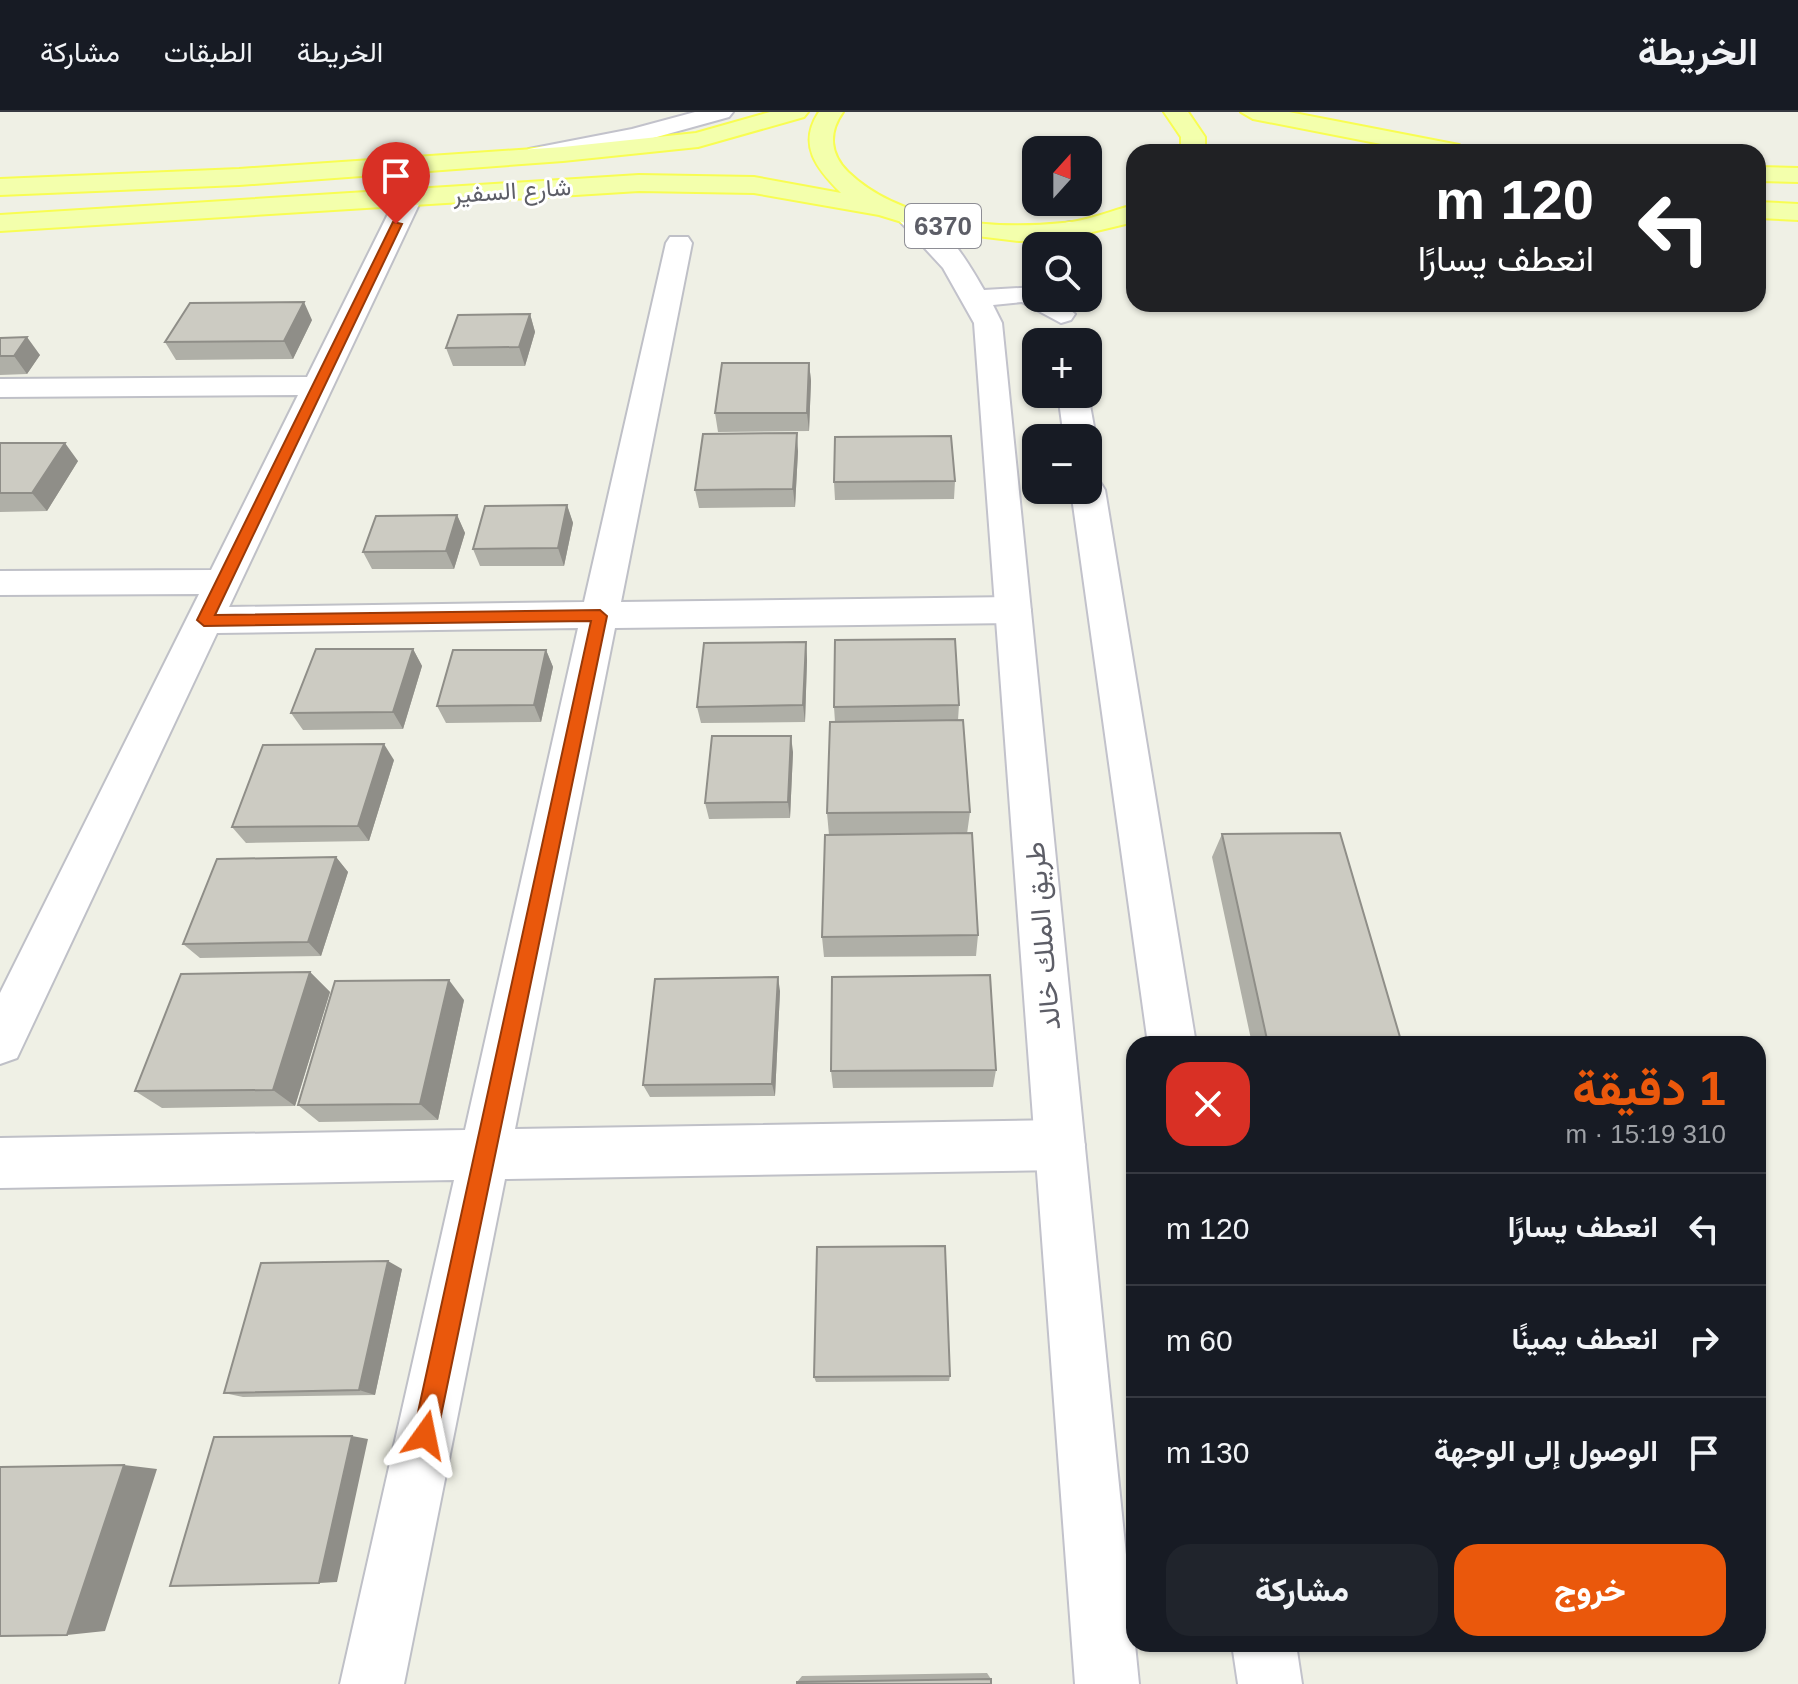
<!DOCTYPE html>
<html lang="ar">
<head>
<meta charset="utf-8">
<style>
  :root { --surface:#171b24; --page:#20242c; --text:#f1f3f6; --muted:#9ea1a6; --line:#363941; --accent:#ea580c }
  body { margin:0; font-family:Arial,Vazirmatn,sans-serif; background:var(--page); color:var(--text); direction:rtl; height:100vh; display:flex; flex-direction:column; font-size:30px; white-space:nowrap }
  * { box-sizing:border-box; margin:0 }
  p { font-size:26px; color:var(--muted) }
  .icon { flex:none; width:44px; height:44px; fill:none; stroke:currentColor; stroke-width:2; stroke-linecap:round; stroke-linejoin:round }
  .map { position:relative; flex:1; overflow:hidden; direction:ltr }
  .drawer { position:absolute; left:1126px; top:924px; width:640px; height:616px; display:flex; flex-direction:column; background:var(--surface); border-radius:24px; box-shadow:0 2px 6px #0004; direction:rtl }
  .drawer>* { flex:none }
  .top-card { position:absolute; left:1126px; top:32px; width:640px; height:168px; border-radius:24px; box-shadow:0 2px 6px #0004; direction:rtl; background:#202124; color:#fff; overflow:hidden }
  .needle { width:52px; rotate:21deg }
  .buttons { position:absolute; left:1022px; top:24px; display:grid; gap:16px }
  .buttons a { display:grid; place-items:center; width:80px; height:80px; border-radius:16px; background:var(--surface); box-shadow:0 2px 6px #0004; font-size:40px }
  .pin { position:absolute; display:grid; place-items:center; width:68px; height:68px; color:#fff; margin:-82px -34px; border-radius:50% 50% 50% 0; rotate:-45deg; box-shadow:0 0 8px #0007 }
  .pin .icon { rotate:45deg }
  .me { position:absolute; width:88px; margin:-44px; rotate:12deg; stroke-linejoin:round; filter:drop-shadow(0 0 6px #0008) }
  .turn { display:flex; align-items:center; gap:28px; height:168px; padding:0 40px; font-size:36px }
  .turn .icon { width:104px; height:104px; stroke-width:2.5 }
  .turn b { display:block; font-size:56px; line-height:68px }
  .round { display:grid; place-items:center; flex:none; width:84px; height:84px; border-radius:24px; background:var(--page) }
  .summary { display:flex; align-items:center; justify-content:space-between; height:136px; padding:0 40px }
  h1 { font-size:48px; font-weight:800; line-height:60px; color:var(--accent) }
  .button { display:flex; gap:16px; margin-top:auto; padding:16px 40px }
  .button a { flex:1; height:92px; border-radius:24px; background:var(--accent); color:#fff; font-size:32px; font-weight:800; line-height:92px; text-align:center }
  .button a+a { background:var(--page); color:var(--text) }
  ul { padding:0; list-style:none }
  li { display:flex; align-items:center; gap:24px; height:112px; padding:0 40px; border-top:2px solid var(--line) }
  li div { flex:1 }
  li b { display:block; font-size:30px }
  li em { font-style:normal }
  header { display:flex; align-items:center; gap:48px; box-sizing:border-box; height:112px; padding:0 40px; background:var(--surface); border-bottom:2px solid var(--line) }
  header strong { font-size:38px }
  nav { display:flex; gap:44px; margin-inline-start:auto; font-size:28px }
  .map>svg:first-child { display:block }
</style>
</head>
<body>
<header>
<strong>الخريطة</strong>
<nav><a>الخريطة</a><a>الطبقات</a><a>مشاركة</a></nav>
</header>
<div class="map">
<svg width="1798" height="1572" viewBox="0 0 1798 1572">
  <rect width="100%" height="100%" fill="#eff0e5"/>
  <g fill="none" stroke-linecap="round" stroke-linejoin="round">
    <g stroke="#bfc0c7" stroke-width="4">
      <path id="street" d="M409 78 422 86 229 495 584 490 666 131 670 125H688L692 131 621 490 1013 485 1026 489 1031 498 1026 507 1013 511 615 516 515 1017 1060 1008 1078 1016 1085 1033 1078 1050 1060 1058 505 1067 404 1572H340L454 1068 0 1076V1026L465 1018 578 516 217 521 17 946 0 952V881L199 482 0 483V459L211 458 298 283 0 285V267L307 265 396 86Z"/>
    </g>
    <g stroke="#c2c2cb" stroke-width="4">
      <path id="secondary" d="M695 0H733L729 5 635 31 529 51 517 44 529 37 632 17Z
        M908 96C941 104 968 150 984 178L1036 175V186H1055L1075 202 1071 208 1061 211 1022 190 993 193 1002 211 1139 1572H1075L974 211 943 156 895 104Z
        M1070 110 1079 112 1083 118 1077 134H1051L1061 112Z
        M1058 282H1088L1096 326 1091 333 1088 334V326H1064Z
        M1088 367 1100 370 1105 378 1196 932H1148L1071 378H1088Z
        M1232 1532H1296L1302 1572H1238Z"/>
    </g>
    <g stroke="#f8fd52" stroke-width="4">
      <path id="primary" d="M770 0H808L804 5 698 35 563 49 239 73 0 83V67L239 57 563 35 696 21Z
        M819 0H843C828 21 830 42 848 60 901 111 993 118 1063 111 1088 109 1110 99 1134 93V110L1063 127 1019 129 928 118 879 103 754 81 639 79 0 119V103L639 63 754 65 841 81C817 57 797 33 819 0Z
        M1164 0H1188L1205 25V40H1181V25Z
        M1241 0H1289L1459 33 1471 40H1422L1253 7Z
        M1758 55 1798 56V70L1758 69Z
        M1758 90 1798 92V108L1758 106Z"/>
    </g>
    <use href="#street" fill="#fff" fill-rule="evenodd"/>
    <use href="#secondary" fill="#fff" fill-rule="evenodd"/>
    <use href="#primary" fill="#f3ffac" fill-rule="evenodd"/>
  </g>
  <path fill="#afafa7" d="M530 202 535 220 525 254H453L446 236Z
    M312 208 293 247 176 248 165 230Z
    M0 226 40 243 27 262 0 263Z
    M809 251 811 269 809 319 718 320 715 301Z
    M0 331 78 349 47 399 0 400Z
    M798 339 795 395 699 396 695 378Z
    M955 369 954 387 835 388 834 370Z
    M567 393 573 411 564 454H480L473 437Z
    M457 403 465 421 454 457H372L363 440Z
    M806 530 807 548 805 610 701 611 697 595Z
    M413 537 422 554 403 617 303 618 291 601Z
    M546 538 553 555 541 610 446 611 437 594Z
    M959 593 958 608 970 700 967 722 978 823 976 844 824 845 822 825 829 723 827 701 835 610 834 595Z
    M793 640 790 706 709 707 705 691Z
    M394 648 369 729 246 731 232 715Z
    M1222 722 1402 932H1252L1212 745Z
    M336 745 348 760 321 844 200 846 183 832Z
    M310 860 330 880 295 994 162 996 135 979Z
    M780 879 775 984 650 985 643 973Z
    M464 888 438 1008 319 1010 298 993Z
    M996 958 993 975 833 976 831 959Z
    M402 1157 375 1283 243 1285 224 1281Z
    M950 1264 949 1269 816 1270 814 1265Z
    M987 1561 991 1567 797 1570 802 1564Z"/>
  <path fill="#8f8e88" d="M304 190 312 208 293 247 284 229Z
    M530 202 535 220 525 254 519 235Z
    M27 225 40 243 27 262 14 244Z
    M809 251 811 269 809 319 807 301Z
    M797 321 798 339 795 395 793 377Z
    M65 331 78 349 47 399 32 381Z
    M567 393 573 411 564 454 558 436Z
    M457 403 465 421 454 457 446 439Z
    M806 530 807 548 805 610 803 593Z
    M413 537 422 554 403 617 393 600Z
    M546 538 553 555 541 610 534 593Z
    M791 624 793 640 790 706 788 690Z
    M384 632 394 648 369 729 358 714Z
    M336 745 348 760 321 844 308 830Z
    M310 860 330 880 295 994 273 978Z
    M778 865 780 879 775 984 772 972Z
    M449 868 464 888 438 1008 420 992Z
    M388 1149 402 1157 375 1283 359 1278Z
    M352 1324 368 1327 337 1470 319 1471Z
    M124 1353 157 1357 105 1519 67 1523Z"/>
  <path fill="#cccbc2" stroke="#8f8e88" stroke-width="2" d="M304 190 284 229 165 230 190 191Z
    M530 202 519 235 446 236 458 203Z
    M27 225 14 244H0V226Z
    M722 251H809L807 301H715Z
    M797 321 793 377 695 378 703 322Z
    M951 324 955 369 834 370 835 325Z
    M0 331H65L32 381H0Z
    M567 393 558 436 473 437 485 394Z
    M457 403 446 439 363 440 376 404Z
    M955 527 959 593 834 595 835 528Z
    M806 530 803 593 697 595 704 531Z
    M316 537H413L393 600 291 601Z
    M453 538H546L534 593 437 594Z
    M963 608 970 700 827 701 830 610Z
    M712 624H791L788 690 705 691Z
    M384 632 358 714 232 715 263 633Z
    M972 721 978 823 822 825 825 723Z
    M1340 721 1402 932H1268L1222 722Z
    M336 745 308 830 183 832 217 747Z
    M310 860 273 978 135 979 181 862Z
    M990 863 996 958 831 959 832 865Z
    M778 865 772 972 643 973 655 867Z
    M449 868 420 992 298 993 335 869Z
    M945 1134 950 1264 814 1265 817 1135Z
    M388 1149 359 1278 224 1281 261 1151Z
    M352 1324 319 1471 170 1474 214 1325Z
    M124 1353 67 1523 0 1524V1355Z
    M991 1567V1572H797V1570Z"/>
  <path fill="#ea580c" stroke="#983908" stroke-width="2" d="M393 110 402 112 215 503 600 498 607 504 437 1323 433 1332 425 1335 417 1332 413 1323 591 509 204 514 197 508Z"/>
  <g text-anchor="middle" stroke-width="6" stroke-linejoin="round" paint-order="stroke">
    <g font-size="24" fill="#5d5e67" stroke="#fff">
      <text transform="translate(512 79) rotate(-4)" y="8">شارع السفير</text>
    </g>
    <rect fill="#fff" stroke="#8e8e95" stroke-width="2" x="905" y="92" width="76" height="44" rx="6"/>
    <g font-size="26" font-weight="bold" fill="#5d5e67">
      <text x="943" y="123">6370</text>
    </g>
    <g font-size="28" fill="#5d5e67" stroke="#fff">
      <text transform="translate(1042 824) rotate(-95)" y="10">طريق الملك خالد</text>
    </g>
  </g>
</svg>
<div class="buttons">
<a><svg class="needle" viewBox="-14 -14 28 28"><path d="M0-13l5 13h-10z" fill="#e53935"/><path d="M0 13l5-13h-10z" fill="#9ea1a6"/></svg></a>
<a><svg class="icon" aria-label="search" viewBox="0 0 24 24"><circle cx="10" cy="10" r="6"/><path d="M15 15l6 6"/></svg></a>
<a>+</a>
<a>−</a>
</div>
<div class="pin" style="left:396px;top:112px;background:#d93025"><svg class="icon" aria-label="arrive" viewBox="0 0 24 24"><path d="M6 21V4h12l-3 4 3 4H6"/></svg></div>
<svg class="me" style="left:425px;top:1323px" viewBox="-20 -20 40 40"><path d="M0-17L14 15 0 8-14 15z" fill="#ea580c" stroke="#fff" stroke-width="4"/></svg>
<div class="top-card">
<div class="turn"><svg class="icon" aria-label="left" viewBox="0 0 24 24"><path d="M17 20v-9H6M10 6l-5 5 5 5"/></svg><div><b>120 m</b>انعطف يسارًا</div></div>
</div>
<section class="drawer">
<div class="summary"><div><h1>1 دقيقة</h1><p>310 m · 15:19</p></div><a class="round" style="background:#d93025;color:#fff"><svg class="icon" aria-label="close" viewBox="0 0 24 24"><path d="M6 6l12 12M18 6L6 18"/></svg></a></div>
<ul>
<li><svg class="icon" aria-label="left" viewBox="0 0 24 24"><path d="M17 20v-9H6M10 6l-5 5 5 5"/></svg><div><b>انعطف يسارًا</b></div><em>120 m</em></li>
<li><svg class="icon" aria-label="right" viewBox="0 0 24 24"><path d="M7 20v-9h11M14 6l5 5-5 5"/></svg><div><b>انعطف يمينًا</b></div><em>60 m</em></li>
<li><svg class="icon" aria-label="arrive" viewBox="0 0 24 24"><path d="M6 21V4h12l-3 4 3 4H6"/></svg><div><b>الوصول إلى الوجهة</b></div><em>130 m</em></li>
</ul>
<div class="button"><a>خروج</a><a>مشاركة</a></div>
</section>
</div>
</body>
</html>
